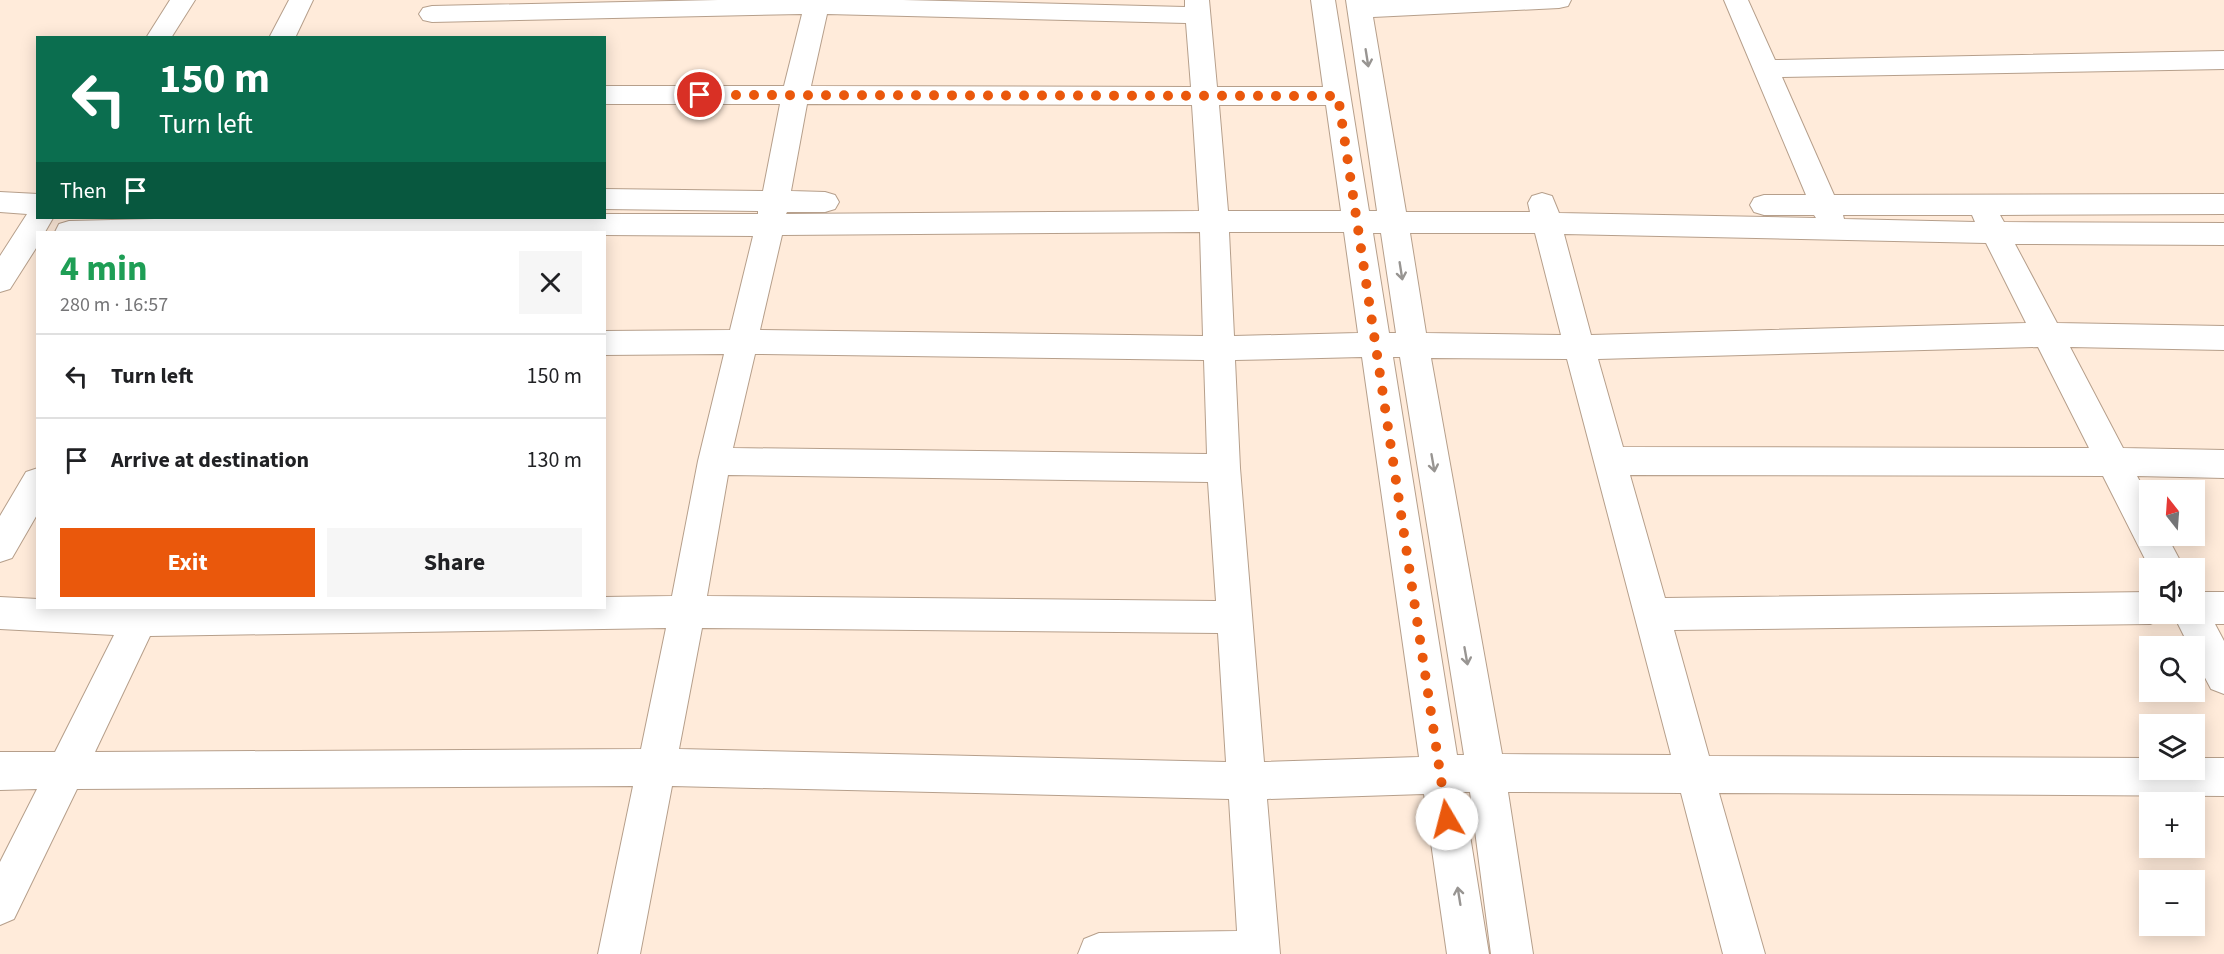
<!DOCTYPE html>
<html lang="en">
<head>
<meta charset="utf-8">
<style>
  :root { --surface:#fff; --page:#f6f6f6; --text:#202124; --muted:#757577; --line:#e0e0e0; --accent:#ea580c }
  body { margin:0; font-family:"Source Sans 3",sans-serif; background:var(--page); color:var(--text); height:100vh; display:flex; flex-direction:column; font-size:22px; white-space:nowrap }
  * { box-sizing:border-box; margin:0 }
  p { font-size:20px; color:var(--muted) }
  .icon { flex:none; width:33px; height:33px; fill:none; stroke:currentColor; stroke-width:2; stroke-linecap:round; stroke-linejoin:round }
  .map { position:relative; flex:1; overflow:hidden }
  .drawer { position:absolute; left:36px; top:231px; width:570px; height:378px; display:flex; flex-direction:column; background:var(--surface); border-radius:0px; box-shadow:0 3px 15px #0003 }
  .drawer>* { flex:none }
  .guide { position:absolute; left:36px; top:36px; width:570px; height:183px; border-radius:0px; box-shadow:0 3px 15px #0003; background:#0b6e4f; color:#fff; overflow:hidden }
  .needle { width:39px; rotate:343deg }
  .controls { position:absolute; left:2139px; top:480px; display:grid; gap:12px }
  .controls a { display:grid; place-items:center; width:66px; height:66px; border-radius:0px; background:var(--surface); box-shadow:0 3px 15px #0003; font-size:30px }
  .pin { position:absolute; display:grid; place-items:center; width:51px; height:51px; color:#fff; margin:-26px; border:3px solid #fff; border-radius:50%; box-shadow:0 2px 6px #0007 }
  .me { position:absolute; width:66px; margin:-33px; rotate:352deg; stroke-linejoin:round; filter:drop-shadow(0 0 4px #0008) }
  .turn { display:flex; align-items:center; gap:21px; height:126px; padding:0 24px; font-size:27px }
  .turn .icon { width:78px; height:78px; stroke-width:2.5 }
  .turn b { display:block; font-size:42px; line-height:51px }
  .then { display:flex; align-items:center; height:57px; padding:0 24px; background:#0003; gap:12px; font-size:22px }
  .round { display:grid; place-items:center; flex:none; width:63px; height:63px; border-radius:0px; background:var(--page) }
  .head { display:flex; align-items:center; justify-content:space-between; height:102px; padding:0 24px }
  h1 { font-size:36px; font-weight:700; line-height:45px; color:#1e9e55 }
  .action { display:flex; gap:12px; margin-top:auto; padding:12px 24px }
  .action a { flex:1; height:69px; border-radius:0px; background:var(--accent); color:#fff; font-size:24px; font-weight:700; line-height:69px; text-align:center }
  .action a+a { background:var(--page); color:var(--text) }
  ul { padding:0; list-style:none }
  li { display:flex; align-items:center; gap:18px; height:84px; padding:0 24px; border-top:2px solid var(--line) }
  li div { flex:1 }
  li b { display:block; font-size:22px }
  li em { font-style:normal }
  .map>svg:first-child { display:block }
</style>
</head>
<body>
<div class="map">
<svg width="2224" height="954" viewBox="0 0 2224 954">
  <rect width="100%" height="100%" fill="#ffebda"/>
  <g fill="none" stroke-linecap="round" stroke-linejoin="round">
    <g stroke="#b69f8b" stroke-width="2">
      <path id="minor" d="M170 0H195L171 38H146Z
        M289 0H313L295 38H269Z
        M718 0H903L1185 7V0H1209L1217 87H1323L1311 0H1335L1369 211H1377L1346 0H1571L1568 6 1559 8 1373 17 1406 212H1530L1528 203 1532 196 1542 193 1552 196 1559 213 1816 218 1814 215H1764L1754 212 1750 205 1754 198 1764 195H1806L1724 0H1748L1775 60 2224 51V69L1782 77 1834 195 2224 194V214L2000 215 2004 222 2224 223V245L2015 244 2057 323 2224 326V350L2070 347 2123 448 2224 450V478L2137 476 2150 500V536H2167L2184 568 2150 569 2103 476 1630 475 1665 598 2150 592V614H2165L2162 619 2150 624 1674 630 1709 756 2150 758V770H2194V758H2224V796L1719 793 1765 954H1723L1681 793 1508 792 1533 954H1491L1470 792H1463L1489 954H1447L1424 794 1267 799 1280 954H1078L1084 939 1099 933 1237 931 1229 799 672 786 640 954H598L633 786 77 789 14 919 0 925V862L37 789 0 790V752H55L114 635 0 629V597L38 599V608H604V597L672 596 698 461 724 354 604 355V331L730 330 753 236 604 235V232H55L59 224 69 221 197 218H604V214H758V211L604 209V189L763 191 780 104H604V86H784L802 14 432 22 423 20 419 14 423 8 432 6ZM827 14 1186 23 1191 87 811 86ZM807 104 1192 105 1199 211 786 214 787 212H825L835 209 839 202 835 195 825 192 791 191ZM1219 105H1326L1341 211H1228ZM1843 215H1972L1975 222 1844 219ZM1200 232 1203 336 760 330 782 235ZM1229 232H1344L1358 333 1234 336ZM1373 233H1381L1396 333H1389ZM1410 233H1535L1561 335 1426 333ZM1564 234 1986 243 2026 323 1591 335ZM2038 347 2089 448 1623 447 1598 359ZM755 354 1204 360 1207 454 733 448ZM1362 357 1419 757 1264 762 1240 468 1235 360ZM1393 357H1400L1464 755H1457ZM1431 358 1567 359 1671 755 1502 754ZM728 475 1208 482 1216 601 707 596ZM666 628 641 749 95 752 150 636ZM702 628 1218 633 1226 762 679 749Z
        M0 192 38 194V218H53L45 232H38V245L10 289 0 292V256L27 214 0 212Z
        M38 468V513L12 558 0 562V516L26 472Z
        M2194 592H2224V624H2215L2224 641V694L2211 689 2194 657V646H2189L2173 614H2194Z"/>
    </g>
    <use href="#minor" fill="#fff" fill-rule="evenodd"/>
  </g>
  <defs><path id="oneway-shaft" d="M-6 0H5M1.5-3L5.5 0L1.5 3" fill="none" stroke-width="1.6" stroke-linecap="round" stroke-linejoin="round" transform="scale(1.5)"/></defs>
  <g stroke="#989592">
    <use href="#oneway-shaft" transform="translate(1367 58) rotate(81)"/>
    <use href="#oneway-shaft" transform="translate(1401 271) rotate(81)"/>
    <use href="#oneway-shaft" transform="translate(1433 463) rotate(80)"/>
    <use href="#oneway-shaft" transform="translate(1466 656) rotate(80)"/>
    <use href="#oneway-shaft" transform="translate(1459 896) rotate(-99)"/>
  </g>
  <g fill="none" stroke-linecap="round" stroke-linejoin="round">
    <path stroke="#ea580c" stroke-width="10" stroke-dasharray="0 18" d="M700 95 1338 96 1447 819"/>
  </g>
</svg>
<div class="controls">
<a><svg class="needle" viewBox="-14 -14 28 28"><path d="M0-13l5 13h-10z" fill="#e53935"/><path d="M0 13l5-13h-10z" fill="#757577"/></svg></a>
<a><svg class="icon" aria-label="sound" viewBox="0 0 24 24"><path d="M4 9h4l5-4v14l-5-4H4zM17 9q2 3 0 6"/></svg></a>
<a><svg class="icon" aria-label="search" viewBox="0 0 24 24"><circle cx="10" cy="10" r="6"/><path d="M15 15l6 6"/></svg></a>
<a><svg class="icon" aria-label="layers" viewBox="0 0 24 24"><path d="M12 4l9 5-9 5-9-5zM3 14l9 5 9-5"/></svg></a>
<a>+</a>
<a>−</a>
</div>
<div class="pin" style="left:700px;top:95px;background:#d93025"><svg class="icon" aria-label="arrive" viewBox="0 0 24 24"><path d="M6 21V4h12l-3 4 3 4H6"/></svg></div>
<svg class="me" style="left:1447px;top:819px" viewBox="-20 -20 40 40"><circle r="19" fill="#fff"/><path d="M0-13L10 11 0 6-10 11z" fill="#ea580c"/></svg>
<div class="guide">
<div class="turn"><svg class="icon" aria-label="left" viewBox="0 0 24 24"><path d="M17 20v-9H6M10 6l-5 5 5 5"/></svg><div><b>150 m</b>Turn left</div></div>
<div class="then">Then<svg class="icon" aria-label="arrive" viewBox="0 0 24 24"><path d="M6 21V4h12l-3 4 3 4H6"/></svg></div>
</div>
<section class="drawer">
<div class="head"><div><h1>4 min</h1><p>280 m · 16:57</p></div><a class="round"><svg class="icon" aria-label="close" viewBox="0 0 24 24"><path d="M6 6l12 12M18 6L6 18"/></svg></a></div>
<ul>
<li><svg class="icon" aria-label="left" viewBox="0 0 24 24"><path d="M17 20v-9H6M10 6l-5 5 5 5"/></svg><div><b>Turn left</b></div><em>150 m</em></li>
<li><svg class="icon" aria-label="arrive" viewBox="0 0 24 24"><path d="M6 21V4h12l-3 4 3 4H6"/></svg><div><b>Arrive at destination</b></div><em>130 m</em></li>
</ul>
<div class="action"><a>Exit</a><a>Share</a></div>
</section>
</div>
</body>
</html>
